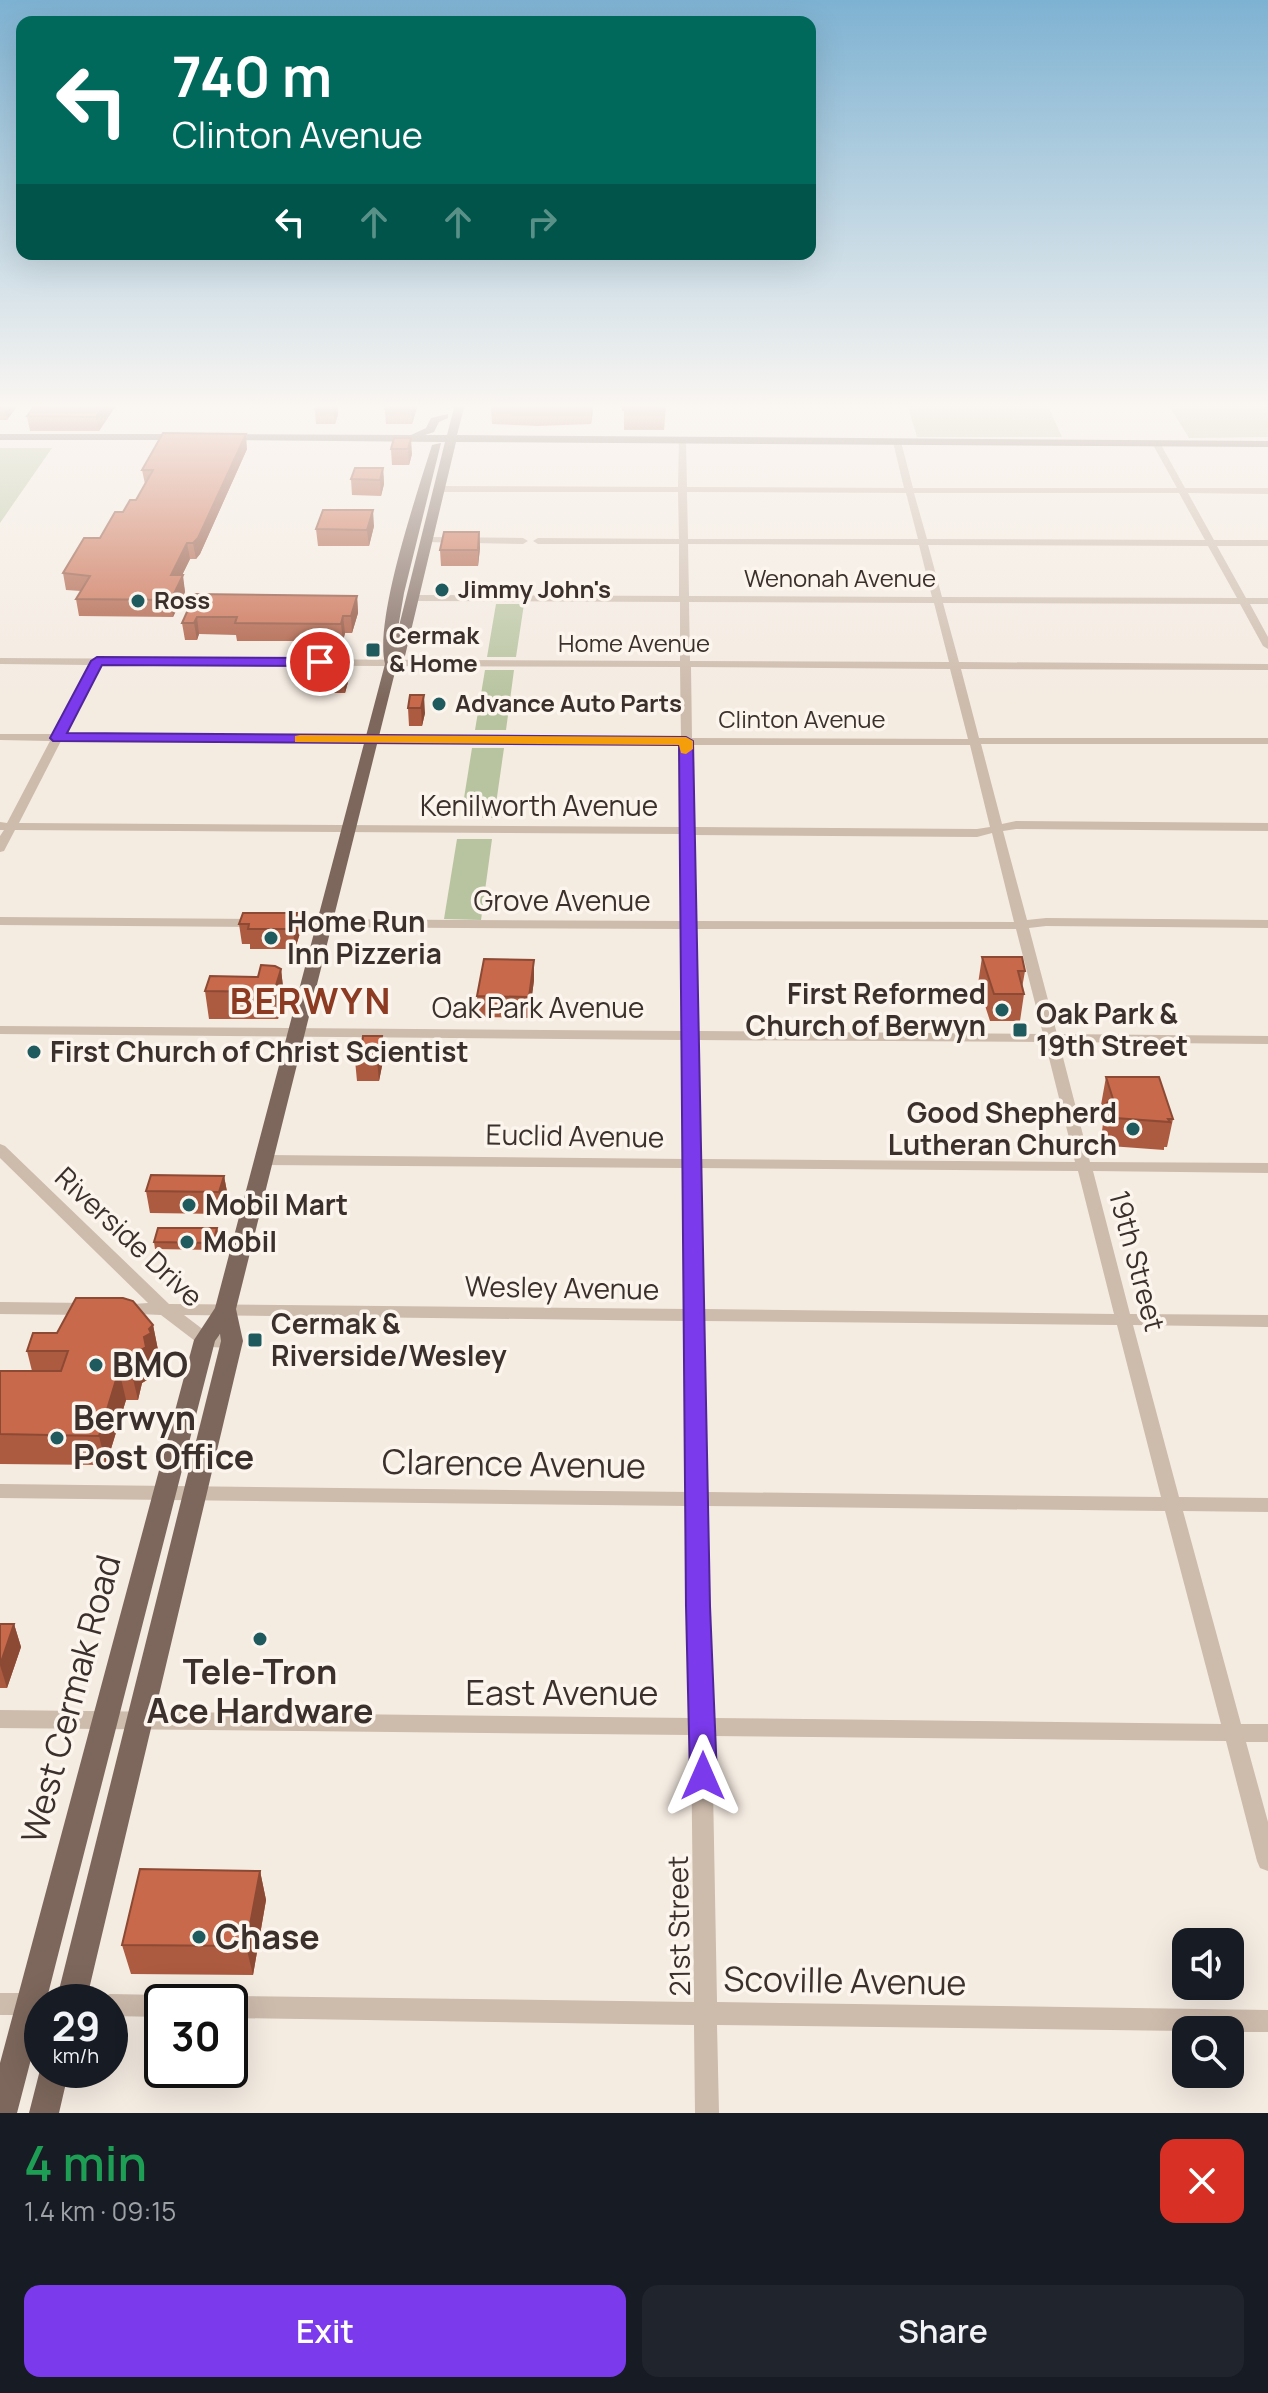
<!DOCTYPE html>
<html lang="en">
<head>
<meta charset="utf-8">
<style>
  :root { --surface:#171b24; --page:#20242c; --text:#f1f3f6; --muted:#9ea1a6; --accent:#7c3aed }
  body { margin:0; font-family:Manrope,sans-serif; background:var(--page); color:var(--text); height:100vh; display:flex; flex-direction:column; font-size:30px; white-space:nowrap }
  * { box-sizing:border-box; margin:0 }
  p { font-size:26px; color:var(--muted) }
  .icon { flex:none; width:44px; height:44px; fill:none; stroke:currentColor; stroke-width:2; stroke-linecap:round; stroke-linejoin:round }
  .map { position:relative; height:2113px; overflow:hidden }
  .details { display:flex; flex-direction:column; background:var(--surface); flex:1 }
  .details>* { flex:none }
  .top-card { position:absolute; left:16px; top:16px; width:800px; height:244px; border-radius:16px; box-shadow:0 8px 32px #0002; background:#00695c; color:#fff; overflow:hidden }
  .fabs { position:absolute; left:1172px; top:1928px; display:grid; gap:16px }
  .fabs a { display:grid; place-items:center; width:72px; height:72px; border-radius:16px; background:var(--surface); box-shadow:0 8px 32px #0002; font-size:40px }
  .speed { position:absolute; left:24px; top:1984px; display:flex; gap:16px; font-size:40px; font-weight:700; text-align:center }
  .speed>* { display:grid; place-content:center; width:104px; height:104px; border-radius:50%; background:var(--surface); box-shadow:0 8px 32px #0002; line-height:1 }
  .speed small { font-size:20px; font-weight:400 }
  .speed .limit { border:4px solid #111; border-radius:12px; background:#fff; color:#111 }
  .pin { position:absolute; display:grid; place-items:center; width:68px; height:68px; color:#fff; margin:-34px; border:4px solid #fff; border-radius:50%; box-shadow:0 2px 8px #0007 }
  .me { position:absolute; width:88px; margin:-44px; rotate:0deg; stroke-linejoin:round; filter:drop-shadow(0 0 6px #0008) }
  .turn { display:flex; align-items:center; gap:28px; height:168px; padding:0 24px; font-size:36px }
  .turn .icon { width:104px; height:104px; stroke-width:2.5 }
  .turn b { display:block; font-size:56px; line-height:68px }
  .lanes { display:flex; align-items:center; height:76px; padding:0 24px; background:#0003; justify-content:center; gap:40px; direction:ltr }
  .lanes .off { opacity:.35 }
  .round { display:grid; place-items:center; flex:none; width:84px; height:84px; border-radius:16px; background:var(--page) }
  .headline { display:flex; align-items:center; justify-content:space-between; height:136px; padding:0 24px }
  h1 { font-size:48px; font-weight:600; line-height:60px; color:#1e9e55 }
  .cta { display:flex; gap:16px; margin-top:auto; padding:16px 24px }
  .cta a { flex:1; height:92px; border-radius:16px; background:var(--accent); color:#fff; font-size:32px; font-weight:600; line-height:92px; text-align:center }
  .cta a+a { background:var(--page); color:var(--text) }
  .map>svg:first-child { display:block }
</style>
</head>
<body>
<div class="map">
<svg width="1268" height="2113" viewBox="0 0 1268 2113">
  <rect width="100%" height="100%" fill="#f4ebe1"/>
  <path fill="#b8c4a0" d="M907 404H1047L1062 437H917Z
    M1168 404H1268V437L1189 438Z
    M0 448H52L0 523Z
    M496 604H524L516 657H487Z
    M485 670H514L506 730H475Z
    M472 748H504L494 818 461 817Z
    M457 839H492L481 920 444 919Z"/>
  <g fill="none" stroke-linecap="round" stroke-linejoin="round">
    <path fill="#cdbbac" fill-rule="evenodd" d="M679 440 686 442 687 487 904 488 893 442 897 440 901 442 913 488H1177L1152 443 1156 441 1160 443 1185 488H1268V494L1188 493 1214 540H1268V546H1217L1246 598H1268V604H1250L1268 637V649L1263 646 1240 604 943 603 959 662 1268 664V670L961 669 979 738H1268V744H981L1002 824 1016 821 1268 823V831L1016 829 1003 831 1027 920 1046 918 1268 920V928L1046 926 1029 928 1057 1034 1268 1036V1044L1059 1042 1090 1162 1268 1163V1173L1093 1171 1130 1314 1268 1315V1327L1133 1325 1179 1497 1268 1498V1512L1183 1511 1241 1724H1268V1742H1246L1268 1822V1871L1260 1868 1257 1861 1226 1741 712 1736 717 2002 1268 2010V2032H1230V2030L1186 2031 717 2025 719 2113H695L694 2025 230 2018V2002H221L222 1999 230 1996 694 2002 691 1735 0 1728V1710L691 1718 689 1506 0 1498V1484L689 1492 687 1321 184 1315 209 1334 238 1337 240 1341 238 1345C227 1349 210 1348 199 1344L161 1315 118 1313 116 1309 118 1305 148 1303 0 1158V1144L5 1146 169 1304 687 1309 685 1168 265 1165 258 1160 265 1155 685 1159 684 1040 0 1034V1026L684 1031 683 929 281 927 275 923 281 919 683 921 682 834 15 830 4 851 0 852V836L4 830H0V822L7 823 50 741 0 740V734H54L90 665 0 664V658L680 661V602L412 601 407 598 412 595 679 596V544H538L533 541 538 538 679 539 678 492H439L435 489 439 486 678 487ZM687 492 906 493 918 539H688ZM914 493H1179L1205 540 927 539ZM688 544 919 545 932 597 689 596ZM928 545 1208 546 1237 598 942 597ZM689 602 934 603 949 662 690 661ZM100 665 680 667 681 738 65 734ZM691 667 950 669 968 739 692 738ZM61 741 681 745 682 827 19 823ZM692 745H970L990 827 977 829 694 827ZM992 833 1014 922 696 921 694 835 977 837ZM696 929H1016L1043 1034 698 1031ZM698 1040 1045 1042 1075 1162 700 1159ZM700 1168 1078 1171 1114 1314 703 1309ZM703 1321 1117 1325 1161 1497 707 1492ZM707 1506 1165 1511 1221 1724 711 1718Z
      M427 537 523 538 528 541 523 544 424 542 422 540Z
      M0 917 256 919 262 923 256 927 0 925Z
      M0 1302 88 1303 94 1305 96 1309 94 1313 88 1315 0 1314Z
      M0 1993H42L50 1996 53 2002H42V2015H0Z
      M110 1994 162 1995 170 1998 172 2002H162V2017L110 2016V2002H100L102 1997Z"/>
    <path fill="#7d675c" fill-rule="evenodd" d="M455 404H465L457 435 1268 441V447L456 442 405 656 396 668 236 1309 243 1341 86 2002H56L221 1341 220 1334 215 1341 46 2002H42V2017L17 2113H0V2063L194 1340 215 1308 385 664C374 619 417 494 432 445L441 443 404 593 397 634 445 442 223 440 218 437 223 434 411 435 426 428 431 418 448 414V418L439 422 434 432 425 435H447Z
      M0 434H185L190 437 185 440H0Z
      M42 2062V2070H69L59 2113H29Z"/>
  </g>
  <path fill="#ac5a40" d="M0 404H18V405L7 420H0Z
    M117 404 99 431H30L27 416Z
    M337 404 338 414 335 424H316L315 409Z
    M418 404 412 424H386L385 409Z
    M491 404H593V411L591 424 538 426 492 424Z
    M624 404H666L664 430H624Z
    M394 438 412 454 409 465H392L391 449Z
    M247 449 200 554 196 559H190L182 575 185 592 173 617 79 616 76 599 81 591 66 590 63 573 100 538 123 512 136 500 145 484 142 470Z
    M383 468 384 484 381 496 352 495 351 479Z
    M374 526 369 546H318L316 529Z
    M479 532 480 548 478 566H441L440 550Z
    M195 594 357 596 358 613 352 633H345L343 641H237L236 635 199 634 197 640H185L182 623Z
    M349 654 351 671 345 693H323L321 675Z
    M410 695 425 713 422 726H409L408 708Z
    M297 913 300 933 295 949H250V944H242L239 924Z
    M982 957 1025 971 1022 988 1024 994 1020 1021H990L978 984Z
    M534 960V980L529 1018 479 1017 477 996Z
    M281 969 284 996 278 1019H209L205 991Z
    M382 1036 384 1056 379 1081H357L355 1060 362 1043Z
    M1106 1077 1173 1119 1167 1147H1164V1150L1110 1146 1109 1142H1105L1102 1131 1104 1116 1101 1105Z
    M224 1176 228 1197 223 1214 150 1213 146 1191Z
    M219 1236 214 1250 155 1249 154 1242Z
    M153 1325 159 1355 156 1358 157 1362 150 1367 152 1377 142 1383 138 1400H126L106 1465 0 1464V1371H32L27 1351 57 1333Z
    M0 1624H14L21 1647 7 1688H0Z
    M260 1871 266 1900 253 1975 131 1974 122 1945Z"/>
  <path fill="#8c4a34" d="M4 404H18V405L7 420Z
    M105 404H117L99 431 96 417Z
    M335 404H337L338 414 335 424 333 409Z
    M412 404H418L412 424 411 409Z
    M591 404H593V411L591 424Z
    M246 434 247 449 200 554 196 559 193 543Z
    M411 438 412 454 409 465 408 449Z
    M383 468 384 484 381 496 380 480Z
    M373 510 374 526 369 546 367 530Z
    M479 532 480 548 478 566V550Z
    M187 543 190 559 174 592 171 575Z
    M183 575 185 592 173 617 171 600Z
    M357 596 358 613 352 633 351 616Z
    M343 616 345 633 343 641 341 624Z
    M197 617 199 634 197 640 194 623Z
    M349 654 351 671 345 693 343 675Z
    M424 695 425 713 422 726 421 708Z
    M297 913 300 933 295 949 293 929Z
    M534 960V980L529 1018V997Z
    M281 969 284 996 278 1019 274 992Z
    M382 1036 384 1056 379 1081 377 1060Z
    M224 1176 228 1197 223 1214 219 1192Z
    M217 1228 219 1236 214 1250 213 1243Z
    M153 1325 159 1355 156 1358 157 1362 150 1367 152 1377 142 1383 138 1400 131 1370 136 1353 144 1337Z
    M119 1370 126 1400 106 1465 99 1436Z
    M14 1624 21 1647 7 1688 0 1665Z
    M260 1871 266 1900 253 1975 246 1946Z"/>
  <path fill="#c8694b" stroke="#8c4a34" stroke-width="2" d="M36 404H105L96 417 27 416Z
    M318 404H335L333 409H315Z
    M387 404H412L411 409H385Z
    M491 404H591V405L537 407 491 405Z
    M624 404H665L664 411 623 410Z
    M163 433 246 434 198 538 193 543H187L171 575H183L171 600 76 599 90 576 63 573 84 538H100L115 512H123L130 500H136L153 470H142Z
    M394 438H411L408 449H391Z
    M355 468H383L380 480 351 479Z
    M323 510H373L367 530 316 529Z
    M444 532H479L478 550H440Z
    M195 594 357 596 351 616H343L341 624 235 623 237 617H197L194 623H182Z
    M328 654H349L343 675H321Z
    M410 695H424L421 708H408Z
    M243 913H297L293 929H248L249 924H239Z
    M982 957H1022L1025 971H1018L1024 994H994Z
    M484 959 534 960 529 997 477 996Z
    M261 965 275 966 281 969 274 992 205 991 210 976 258 977Z
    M363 1036H382L377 1060H355L358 1043H362Z
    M1106 1077H1159L1173 1119H1168L1170 1122 1115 1118 1114 1114H1110L1107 1103 1113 1099Z
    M151 1175 224 1176 219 1192 146 1191Z
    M158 1228H217L213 1243 154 1242Z
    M76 1298H123L133 1301 153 1325 149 1329 151 1333 144 1337 146 1347 136 1353 131 1370H119L99 1436 0 1434V1371H61L68 1351H27L33 1333H57Z
    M0 1624H14L0 1665Z
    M140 1869 260 1871 246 1946 122 1945Z"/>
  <linearGradient id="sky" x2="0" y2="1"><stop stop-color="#7eb2d2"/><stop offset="0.58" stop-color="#faf6f2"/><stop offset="1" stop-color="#faf6f2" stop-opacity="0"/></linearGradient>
  <rect width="1268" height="699" fill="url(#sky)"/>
  <path fill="#7c3aed" stroke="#51269a" stroke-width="2" d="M97 657 320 658 327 662 320 666 102 665 67 733 686 737 693 741 710 1606 717 1776 713 1785 703 1788 694 1785 690 1776 686 1606 679 745 53 741 50 738 91 661Z"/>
  <path fill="#f59e0b" d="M300 735 686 737 693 741V749L686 754 681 753 679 745 295 742V736Z"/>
  <g fill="#1f5a5e" stroke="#fbf5ee" stroke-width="3">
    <circle cx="442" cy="590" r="8"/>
    <circle cx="138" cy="601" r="8"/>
    <rect x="365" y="642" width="16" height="16" rx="4"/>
    <circle cx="439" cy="704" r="8"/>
    <circle cx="271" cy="938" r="8"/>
    <circle cx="1002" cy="1010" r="8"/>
    <rect x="1012" y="1022" width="16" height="16" rx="4"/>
    <circle cx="34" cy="1052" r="8"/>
    <circle cx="1133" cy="1129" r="8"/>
    <circle cx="189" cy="1205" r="8"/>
    <circle cx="187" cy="1242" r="8"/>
    <rect x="247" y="1332" width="16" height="16" rx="4"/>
    <circle cx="96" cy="1365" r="8"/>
    <circle cx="57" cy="1438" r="8"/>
    <circle cx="260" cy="1639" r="8"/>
    <circle cx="199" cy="1937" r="8"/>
  </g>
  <g text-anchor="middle" stroke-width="7" stroke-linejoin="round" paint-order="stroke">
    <g font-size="24" fill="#3b302b" stroke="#fbf5ee">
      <text x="840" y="587">Wenonah Avenue</text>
      <text x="634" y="652">Home Avenue</text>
      <text x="802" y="728">Clinton Avenue</text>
    </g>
    <g font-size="24" font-weight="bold" fill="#3b302b" stroke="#fbf5ee" text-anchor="start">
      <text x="458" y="598">Jimmy John's</text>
      <text x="154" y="609">Ross</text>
      <text x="389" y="644">Cermak<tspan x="389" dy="28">&amp; Home</tspan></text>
      <text x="455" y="712">Advance Auto Parts</text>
    </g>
    <g font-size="28" fill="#3b302b" stroke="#fbf5ee">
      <text x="539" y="816">Kenilworth Avenue</text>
      <text x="562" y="911">Grove Avenue</text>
      <text x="538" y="1018">Oak Park Avenue</text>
      <text transform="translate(575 1136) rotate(1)" y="10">Euclid Avenue</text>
      <text transform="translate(129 1237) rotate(43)" y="10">Riverside Drive</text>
      <text transform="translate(1137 1261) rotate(75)" y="10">19th Street</text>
      <text transform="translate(562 1288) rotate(1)" y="10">Wesley Avenue</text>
      <text transform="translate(679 1926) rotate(-91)" y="10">21st Street</text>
    </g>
    <g font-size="28" font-weight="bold" fill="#3b302b" stroke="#fbf5ee" text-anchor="start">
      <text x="287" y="932">Home Run<tspan x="287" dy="32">Inn Pizzeria</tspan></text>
      <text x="986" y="1004" text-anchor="end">First Reformed<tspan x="986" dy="32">Church of Berwyn</tspan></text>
      <text x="1036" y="1024">Oak Park &amp;<tspan x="1036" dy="32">19th Street</tspan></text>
      <text x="50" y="1062">First Church of Christ Scientist</text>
      <text x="1117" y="1123" text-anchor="end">Good Shepherd<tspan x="1117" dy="32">Lutheran Church</tspan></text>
      <text x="205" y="1215">Mobil Mart</text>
      <text x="203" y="1252">Mobil</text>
      <text x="271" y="1334">Cermak &amp;<tspan x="271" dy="32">Riverside/Wesley</tspan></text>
    </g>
    <g font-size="34" font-weight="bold" fill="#3b302b" stroke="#fbf5ee" text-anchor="start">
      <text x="112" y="1377">BMO</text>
      <text x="73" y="1430">Berwyn<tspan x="73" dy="39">Post Office</tspan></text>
      <text x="260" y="1684" text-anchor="middle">Tele-Tron<tspan x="260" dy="39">Ace Hardware</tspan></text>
      <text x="215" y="1949">Chase</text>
    </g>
    <g font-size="34" fill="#3b302b" stroke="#fbf5ee">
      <text transform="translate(514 1464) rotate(1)" y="12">Clarence Avenue</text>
      <text x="562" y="1705">East Avenue</text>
      <text transform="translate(71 1699) rotate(-75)" y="12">West Cermak Road</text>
      <text transform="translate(845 1981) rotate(1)" y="12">Scoville Avenue</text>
    </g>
    <g font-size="36" font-weight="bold" letter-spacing="2" fill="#8c3b22" stroke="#fbf5ee">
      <text x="311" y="1014">BERWYN</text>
    </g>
  </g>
</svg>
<div class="fabs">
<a><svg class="icon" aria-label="sound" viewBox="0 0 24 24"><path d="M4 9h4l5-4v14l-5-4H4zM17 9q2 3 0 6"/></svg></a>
<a><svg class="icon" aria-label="search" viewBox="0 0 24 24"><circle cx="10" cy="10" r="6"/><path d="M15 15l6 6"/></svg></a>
</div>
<div class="speed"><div>29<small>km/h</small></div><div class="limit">30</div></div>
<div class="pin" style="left:320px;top:662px;background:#d93025"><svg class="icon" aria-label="arrive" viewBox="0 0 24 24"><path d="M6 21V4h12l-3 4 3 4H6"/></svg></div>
<svg class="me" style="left:703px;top:1776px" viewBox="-20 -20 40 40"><path d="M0-17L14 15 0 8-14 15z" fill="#7c3aed" stroke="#fff" stroke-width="4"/></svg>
<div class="top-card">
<div class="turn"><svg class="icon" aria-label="left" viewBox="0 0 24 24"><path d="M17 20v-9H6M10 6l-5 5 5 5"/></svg><div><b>740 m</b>Clinton Avenue</div></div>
<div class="lanes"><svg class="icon" aria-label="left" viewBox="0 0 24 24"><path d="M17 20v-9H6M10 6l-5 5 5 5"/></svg><svg class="icon off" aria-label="ahead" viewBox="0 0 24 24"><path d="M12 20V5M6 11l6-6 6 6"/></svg><svg class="icon off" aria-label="ahead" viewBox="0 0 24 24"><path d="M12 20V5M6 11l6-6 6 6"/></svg><svg class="icon off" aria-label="right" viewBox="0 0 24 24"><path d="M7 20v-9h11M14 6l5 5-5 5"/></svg></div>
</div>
</div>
<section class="details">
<div class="headline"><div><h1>4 min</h1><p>1.4 km · 09:15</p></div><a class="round" style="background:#d93025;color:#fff"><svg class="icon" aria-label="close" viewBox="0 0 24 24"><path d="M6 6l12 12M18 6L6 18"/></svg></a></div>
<div class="cta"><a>Exit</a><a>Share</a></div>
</section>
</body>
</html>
